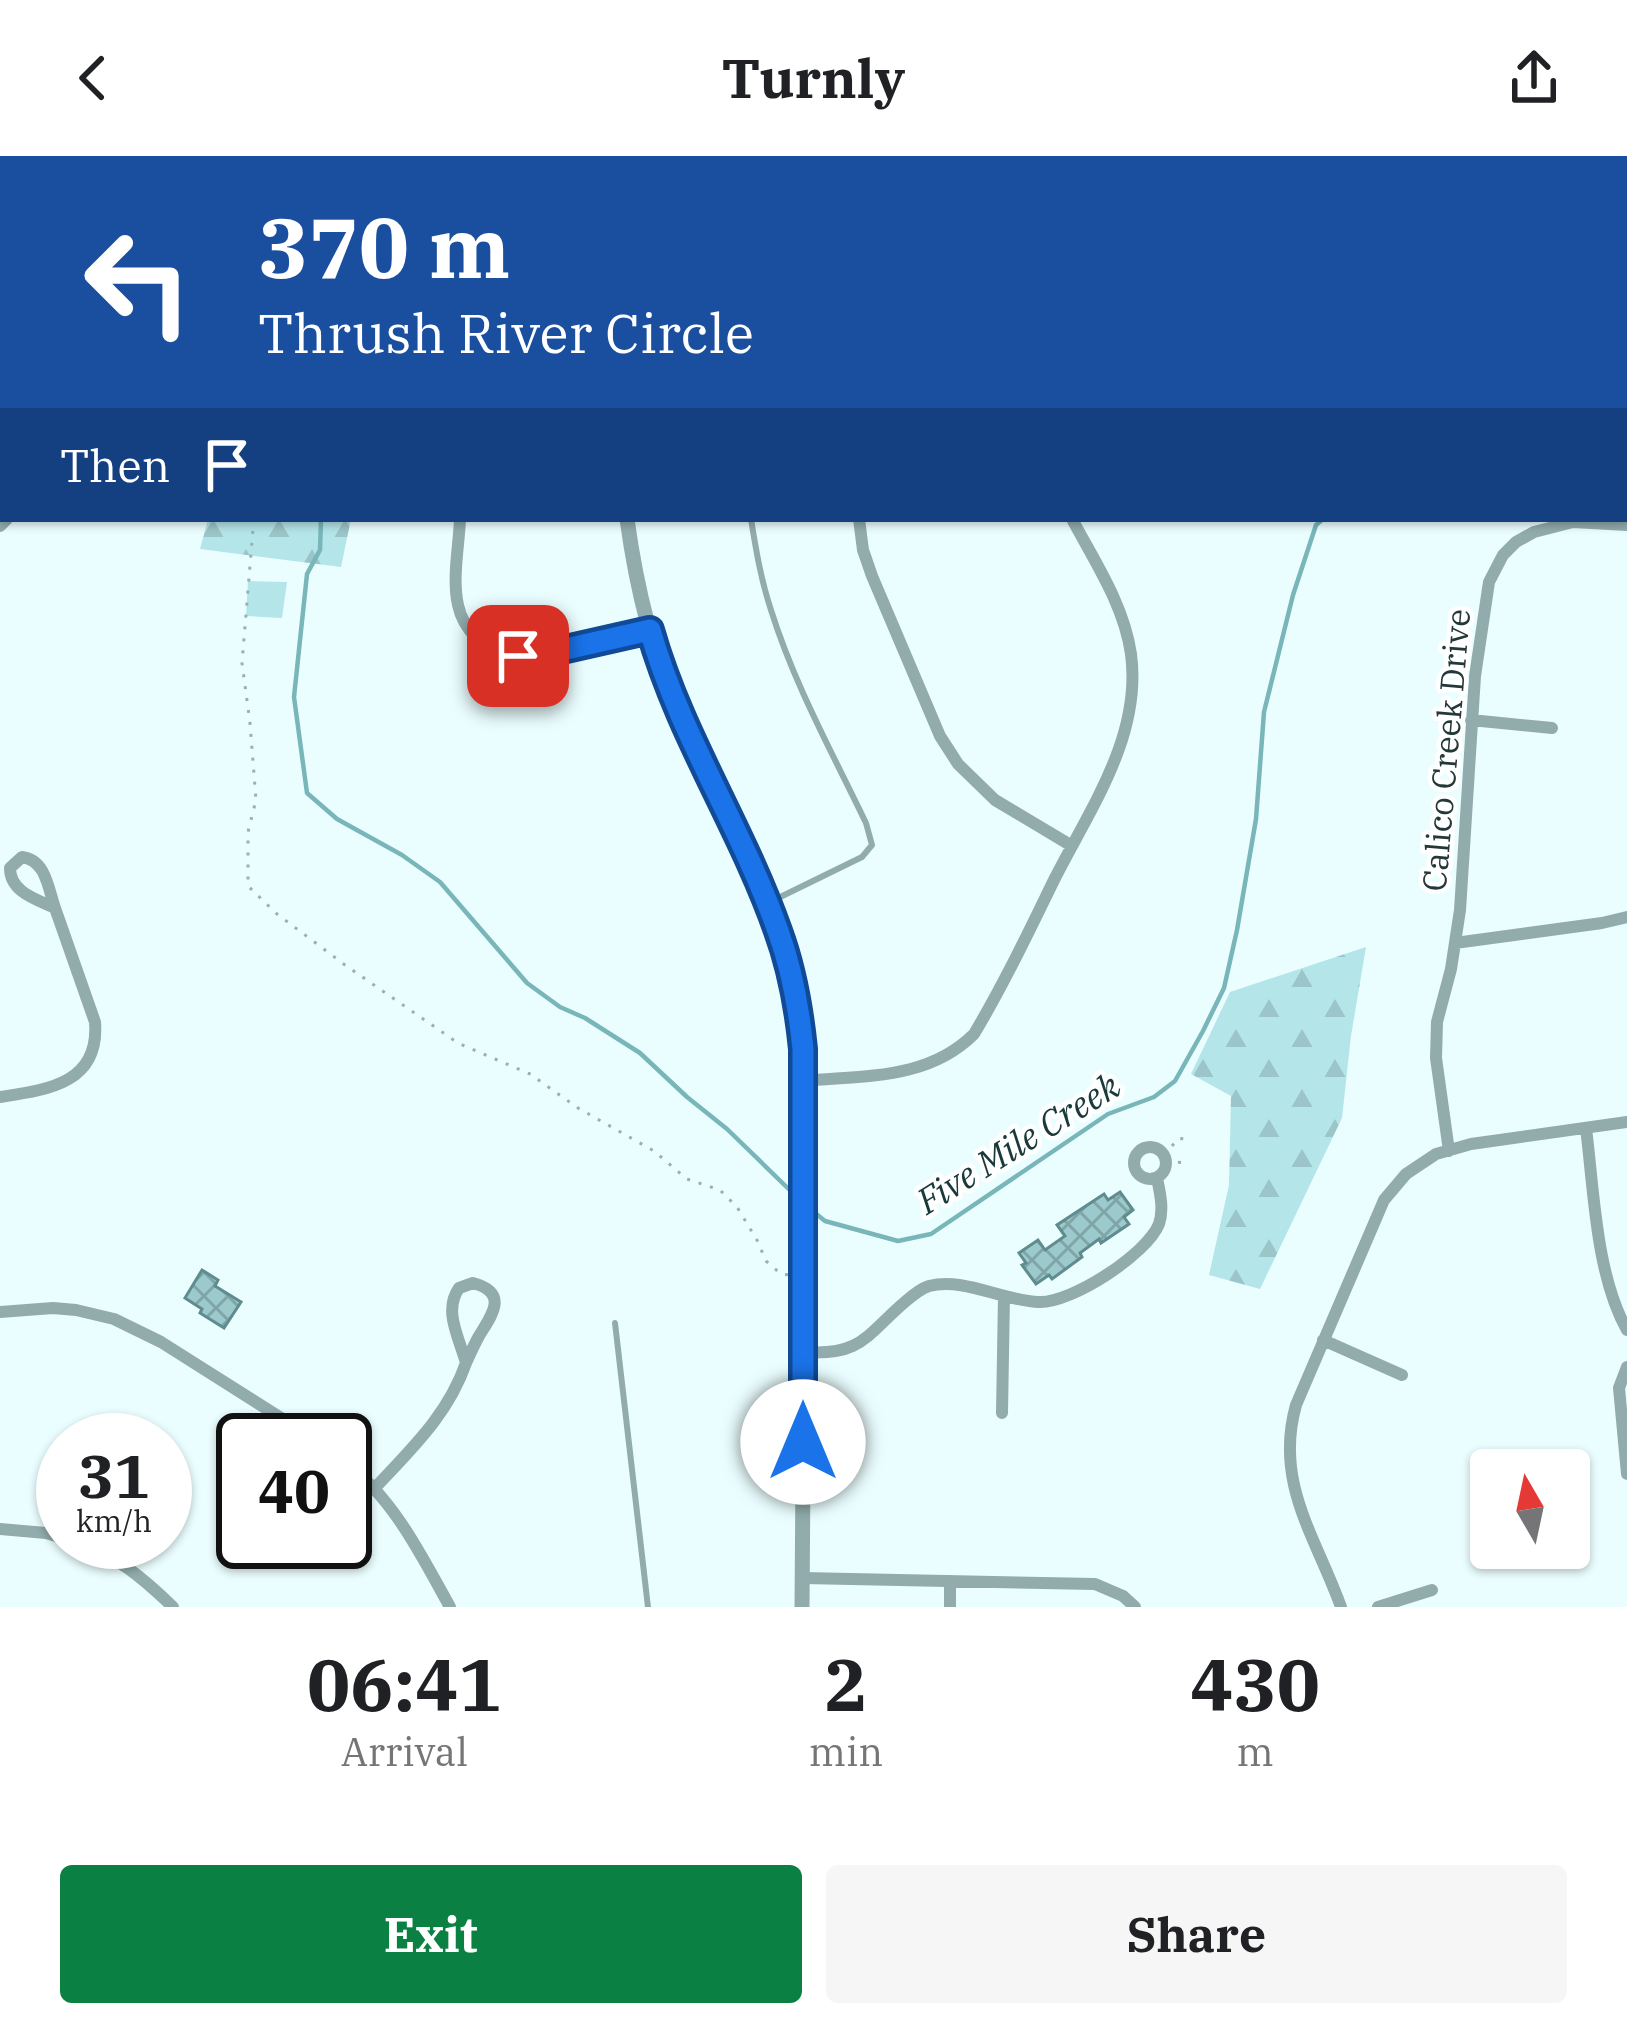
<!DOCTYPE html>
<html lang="en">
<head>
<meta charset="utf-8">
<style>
  :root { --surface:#fff; --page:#f6f6f6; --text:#202124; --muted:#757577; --accent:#0b8043 }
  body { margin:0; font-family:"IBM Plex Serif",serif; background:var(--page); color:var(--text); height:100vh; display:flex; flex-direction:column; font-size:45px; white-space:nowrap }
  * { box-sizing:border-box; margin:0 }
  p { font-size:39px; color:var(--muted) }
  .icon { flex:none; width:66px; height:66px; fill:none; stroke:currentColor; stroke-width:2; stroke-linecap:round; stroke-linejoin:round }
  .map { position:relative; height:1451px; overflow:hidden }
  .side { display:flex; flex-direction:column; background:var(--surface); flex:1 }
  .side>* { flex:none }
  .hud { position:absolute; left:0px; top:0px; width:1629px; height:366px; box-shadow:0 3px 9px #0004; background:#1a4fa0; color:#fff; overflow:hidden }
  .needle { width:78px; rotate:351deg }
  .fabs { position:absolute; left:1470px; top:1293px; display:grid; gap:24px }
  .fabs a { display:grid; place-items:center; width:120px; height:120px; border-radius:12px; background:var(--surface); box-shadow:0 3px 9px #0004; font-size:60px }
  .speed { position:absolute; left:36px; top:1257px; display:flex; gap:24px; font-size:60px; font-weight:700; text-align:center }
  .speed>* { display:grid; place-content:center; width:156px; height:156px; border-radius:50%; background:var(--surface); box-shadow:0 3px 9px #0004; line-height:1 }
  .speed small { font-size:30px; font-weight:400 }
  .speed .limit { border:6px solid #111; border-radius:18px; background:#fff; color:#111 }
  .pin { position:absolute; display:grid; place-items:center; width:102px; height:102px; color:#fff; margin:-51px; border-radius:24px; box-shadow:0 6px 18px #0006 }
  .me { position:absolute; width:132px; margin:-66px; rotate:0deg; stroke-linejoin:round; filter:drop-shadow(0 0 9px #0008) }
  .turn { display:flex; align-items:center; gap:42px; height:252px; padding:0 60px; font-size:54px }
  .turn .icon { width:156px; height:156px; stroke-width:2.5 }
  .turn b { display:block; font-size:84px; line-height:102px }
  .then { display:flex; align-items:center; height:114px; padding:0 60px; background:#0003; gap:24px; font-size:45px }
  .eta { display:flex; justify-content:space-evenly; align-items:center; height:204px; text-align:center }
  .eta b { font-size:72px; font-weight:800; line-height:84px }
  .button { display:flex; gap:24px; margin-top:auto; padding:24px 60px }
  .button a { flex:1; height:138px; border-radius:12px; background:var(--accent); color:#fff; font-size:48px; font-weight:800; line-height:138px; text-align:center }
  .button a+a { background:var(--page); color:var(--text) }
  header { display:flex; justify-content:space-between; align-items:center; height:156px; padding:0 60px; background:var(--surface); font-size:54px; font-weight:800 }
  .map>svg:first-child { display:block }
</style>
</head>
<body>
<header><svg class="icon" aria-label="back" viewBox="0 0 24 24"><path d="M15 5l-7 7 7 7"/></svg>Turnly<svg class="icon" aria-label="share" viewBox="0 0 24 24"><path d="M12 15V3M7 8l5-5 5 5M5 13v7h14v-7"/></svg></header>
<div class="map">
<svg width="1627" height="1451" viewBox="0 0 1627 1451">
  <defs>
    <pattern id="forest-firs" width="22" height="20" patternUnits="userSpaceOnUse" patternTransform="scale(3)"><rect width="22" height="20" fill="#b4e5e8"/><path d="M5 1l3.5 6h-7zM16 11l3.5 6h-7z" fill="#9bc5c8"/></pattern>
    <pattern id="building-cross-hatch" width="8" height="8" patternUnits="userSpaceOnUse" patternTransform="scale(3)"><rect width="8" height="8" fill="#9ccacc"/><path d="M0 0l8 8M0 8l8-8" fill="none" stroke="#7fa5a7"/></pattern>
  </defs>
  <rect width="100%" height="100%" fill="#ebfeff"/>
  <path fill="url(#forest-firs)" d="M209 0H519V3H210Z
    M208 363H351L341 411 200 393Z
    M1366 791 1351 880 1342 962 1260 1133 1209 1119 1229 1029 1231 940 1191 918 1230 836Z"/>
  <path fill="#b4e5e8" d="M248 425 287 426 282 462 246 460Z"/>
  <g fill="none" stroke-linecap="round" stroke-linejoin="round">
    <path stroke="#78b6ba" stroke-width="4.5" d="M305 3V0
      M1626 250H1627
      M321 363 320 394 307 418 294 541 307 637 337 663 402 699 440 726 527 827 560 851 585 862 640 897 687 941 727 973 800 1044
      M809 1052 825 1065 898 1085 931 1078 1108 958 1154 941 1175 925 1203 875 1224 832 1237 774 1256 663 1264 556 1293 439 1316 369 1323 363"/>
  </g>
  <path fill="url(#building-cross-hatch)" stroke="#5f8c8e" stroke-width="3" d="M1120 1036 1133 1054 1124 1061 1129 1068 1101 1087 1099 1083 1080 1097 1082 1101 1052 1123 1049 1119 1036 1128 1022 1109 1026 1107 1019 1097 1038 1084 1045 1094 1065 1080 1057 1069 1104 1038 1108 1044Z
    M202 1114 218 1124 215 1130 241 1146 224 1172 200 1157 202 1153 185 1142Z"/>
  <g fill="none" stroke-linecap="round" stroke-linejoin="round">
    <path stroke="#9cafb0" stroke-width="3" stroke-dasharray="3 9" stroke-linecap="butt" d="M243 0V3
      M251 363 253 373 242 507 250 567 256 644 248 676V730L277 758 345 809 458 887 530 918 578 952 654 995 687 1023 720 1034 737 1051 757 1084 766 1105 781 1118 790 1119
      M1164 999 1179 982 1192 985
      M1166 1005 1187 1007"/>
    <path stroke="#92acad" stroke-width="6" d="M751 363C756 394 761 424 771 454 794 528 833 598 866 667L872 689 862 701 768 747
      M615 1167 648 1451"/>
    <path stroke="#92acad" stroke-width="12" d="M59 0 62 3
      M754 0 755 3
      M1161 0 1164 3
      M1262 3 1268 0
      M0 300 3 303
      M460 363C459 390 452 422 458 449 463 473 484 495 509 500 539 505 617 482 650 474
      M859 363 863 394 872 420 940 580 958 608 995 644 1072 690
      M0 370 7 363
      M1471 564 1552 572
      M22 701C46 704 48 732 55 752 36 743 10 736 10 712Z
      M1455 787 1602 767 1627 761
      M804 925C865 919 928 924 974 878 1004 828 1029 775 1055 722 1090 653 1142 580 1131 498 1124 449 1095 406 1072 363
      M0 941C46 934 100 928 95 866L55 752
      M1586 972C1594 1036 1596 1119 1627 1174
      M1134 1007a16 16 0 1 1 32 0a16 16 0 1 1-32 0Z
      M1449 995 1436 902 1437 866 1451 813 1460 754 1475 520 1489 426 1503 399 1516 386 1534 376 1573 366 1627 369
      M473 1127C510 1137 491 1160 479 1180 474 1189 470 1198 466 1207 459 1181 443 1155 459 1132Z
      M0 1156 53 1152 76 1154 114 1163 161 1186 316 1284
      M1323 1184 1402 1219
      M804 1196C862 1200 866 1179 906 1145 913 1139 920 1133 929 1130 964 1121 1003 1145 1039 1146 1072 1147 1147 1098 1159 1068 1164 1053 1160 1037 1157 1022
      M1627 1211 1619 1232 1627 1318
      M1002 1257 1004 1140
      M345 1306C394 1343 421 1399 450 1451
      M375 1332C411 1293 448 1259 466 1207
      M0 1373 46 1377 63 1382
      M76 1386C115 1398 144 1423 173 1451
      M803 1422 1095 1428 1123 1440 1135 1451
      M950 1425V1451
      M1341 1451C1316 1381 1274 1327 1296 1249L1384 1044 1406 1018 1436 998 1471 988 1627 966
      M1378 1451 1432 1434"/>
    <path stroke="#92acad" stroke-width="15" d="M838 3 843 0
      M627 363C636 429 651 494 678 556 715 638 764 718 788 806 812 893 805 988 804 1078 804 1202 803 1327 802 1451"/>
  </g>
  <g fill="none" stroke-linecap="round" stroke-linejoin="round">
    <g stroke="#114b97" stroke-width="30">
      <path id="route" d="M518 500 544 498 650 474C680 580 742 672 778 775 792 813 799 853 803 893V1286"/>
    </g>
    <use href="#route" stroke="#1a73e8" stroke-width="21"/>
  </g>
  <g text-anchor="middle" stroke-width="9" stroke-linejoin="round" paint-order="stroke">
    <g font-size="33" fill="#253839" stroke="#fff">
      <text transform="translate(1446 594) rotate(-85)" y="12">Calico Creek Drive</text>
    </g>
    <g font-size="36" font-style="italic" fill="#19393b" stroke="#fff">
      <text transform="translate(1018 987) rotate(-32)" y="13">Five Mile Creek</text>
    </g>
  </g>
</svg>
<div class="fabs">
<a><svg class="needle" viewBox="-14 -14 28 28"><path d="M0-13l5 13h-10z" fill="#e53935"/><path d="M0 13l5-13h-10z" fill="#757577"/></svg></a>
</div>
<div class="speed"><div>31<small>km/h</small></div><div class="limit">40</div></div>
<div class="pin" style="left:518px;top:500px;background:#d93025"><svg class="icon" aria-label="arrive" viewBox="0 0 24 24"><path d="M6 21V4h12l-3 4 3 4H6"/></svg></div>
<svg class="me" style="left:803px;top:1286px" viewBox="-20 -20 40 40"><circle r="19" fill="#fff"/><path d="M0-13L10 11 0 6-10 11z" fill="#1a73e8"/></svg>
<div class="hud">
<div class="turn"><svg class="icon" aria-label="left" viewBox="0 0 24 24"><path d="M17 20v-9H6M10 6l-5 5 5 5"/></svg><div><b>370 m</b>Thrush River Circle</div></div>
<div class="then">Then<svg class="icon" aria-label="arrive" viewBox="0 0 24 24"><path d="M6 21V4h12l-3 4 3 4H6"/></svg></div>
</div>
</div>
<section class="side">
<div class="eta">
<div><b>06:41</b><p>Arrival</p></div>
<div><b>2</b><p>min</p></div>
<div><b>430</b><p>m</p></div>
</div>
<div class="button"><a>Exit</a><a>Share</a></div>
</section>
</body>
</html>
